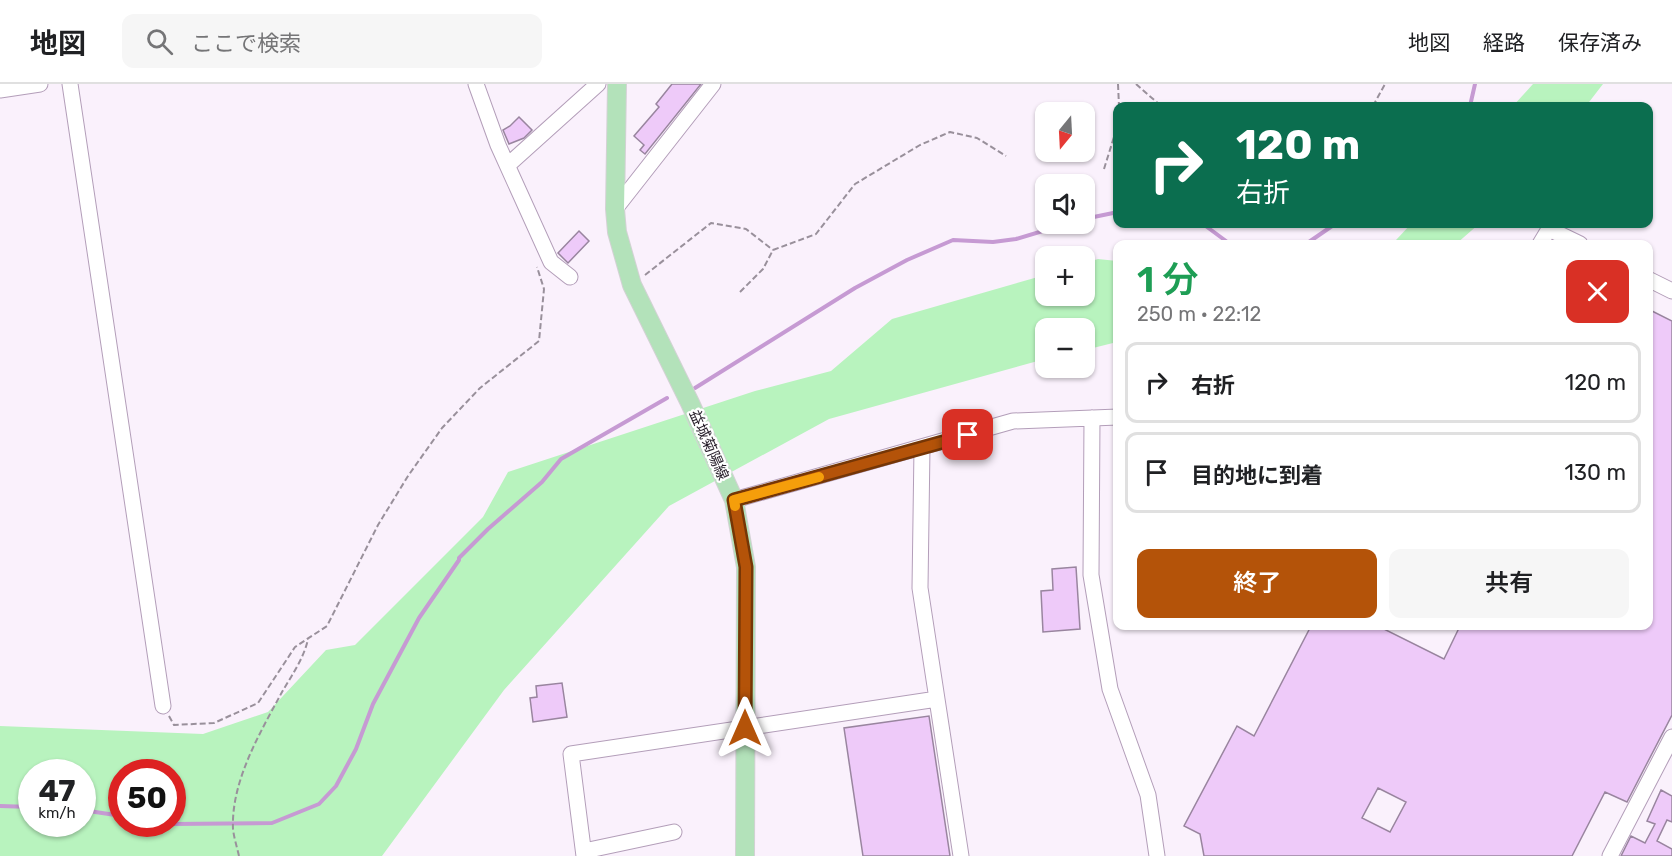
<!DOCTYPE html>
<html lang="ja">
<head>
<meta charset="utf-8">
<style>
  :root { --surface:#fff; --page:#f6f6f6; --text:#202124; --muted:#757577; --line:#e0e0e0; --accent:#b45309 }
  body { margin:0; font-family:Rubik,"Noto Sans JP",sans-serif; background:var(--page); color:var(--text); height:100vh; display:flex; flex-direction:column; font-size:22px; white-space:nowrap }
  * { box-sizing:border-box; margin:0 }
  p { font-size:20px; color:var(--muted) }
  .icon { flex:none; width:33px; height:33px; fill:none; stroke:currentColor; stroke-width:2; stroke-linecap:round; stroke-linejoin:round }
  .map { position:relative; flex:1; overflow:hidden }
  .side { position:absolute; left:1113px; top:156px; width:540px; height:390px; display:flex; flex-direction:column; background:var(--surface); border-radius:12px; box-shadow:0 2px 4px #0004 }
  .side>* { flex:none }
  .top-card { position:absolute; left:1113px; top:18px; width:540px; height:126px; border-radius:12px; box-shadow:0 2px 4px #0004; background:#0b6e4f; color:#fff; overflow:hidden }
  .needle { width:39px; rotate:198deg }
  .buttons { position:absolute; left:1035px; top:18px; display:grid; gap:12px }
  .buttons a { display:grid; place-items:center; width:60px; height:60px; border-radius:12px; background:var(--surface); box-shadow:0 2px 4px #0004; font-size:30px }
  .speed { position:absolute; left:18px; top:675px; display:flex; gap:12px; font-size:30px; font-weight:700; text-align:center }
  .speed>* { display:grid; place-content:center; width:78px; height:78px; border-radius:50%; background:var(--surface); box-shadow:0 2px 4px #0004; line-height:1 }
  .speed small { font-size:15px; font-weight:400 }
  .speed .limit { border:9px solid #d22; background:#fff; color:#111 }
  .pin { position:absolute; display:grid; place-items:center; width:51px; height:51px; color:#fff; margin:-26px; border-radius:12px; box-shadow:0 3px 9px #0006 }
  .me { position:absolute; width:66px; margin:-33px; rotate:0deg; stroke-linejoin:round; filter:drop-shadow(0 0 4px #0008) }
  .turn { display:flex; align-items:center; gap:21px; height:126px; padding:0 24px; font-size:27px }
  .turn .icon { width:78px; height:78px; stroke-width:2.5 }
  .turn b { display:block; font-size:42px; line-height:51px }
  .round { display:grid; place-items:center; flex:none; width:63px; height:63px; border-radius:12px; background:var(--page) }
  .summary { display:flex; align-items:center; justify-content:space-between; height:102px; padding:0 24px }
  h1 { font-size:36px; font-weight:600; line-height:45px; color:#1e9e55 }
  .action { display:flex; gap:12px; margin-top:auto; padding:12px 24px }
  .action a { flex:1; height:69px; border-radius:12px; background:var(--accent); color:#fff; font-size:24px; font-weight:600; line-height:69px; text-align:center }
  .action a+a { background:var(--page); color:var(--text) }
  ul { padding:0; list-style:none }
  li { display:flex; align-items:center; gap:18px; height:81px; margin:0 12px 9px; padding:0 12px; border:3px solid var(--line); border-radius:12px }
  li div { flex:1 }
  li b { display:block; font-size:22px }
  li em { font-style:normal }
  header { display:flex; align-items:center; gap:36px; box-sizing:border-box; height:84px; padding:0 30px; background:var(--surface); border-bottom:2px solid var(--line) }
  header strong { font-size:28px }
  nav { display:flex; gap:33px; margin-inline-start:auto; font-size:21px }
  .search { width:420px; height:54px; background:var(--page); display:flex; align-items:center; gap:15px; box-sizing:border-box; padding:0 21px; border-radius:12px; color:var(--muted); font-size:22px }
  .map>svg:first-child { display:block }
</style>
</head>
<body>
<header>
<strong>地図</strong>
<div class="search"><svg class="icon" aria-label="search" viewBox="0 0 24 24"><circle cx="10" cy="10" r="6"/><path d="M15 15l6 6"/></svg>ここで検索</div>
<nav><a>地図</a><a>経路</a><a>保存済み</a></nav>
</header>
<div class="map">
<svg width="1672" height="772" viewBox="0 0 1672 772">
  <rect width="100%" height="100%" fill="#faf1fc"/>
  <path fill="#b8f3be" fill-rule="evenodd" d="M1533 0H1603L1586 22H1513Z
    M1411 140H1479L1456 160H1388L1396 156Z
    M1098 175 1117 177V258L1085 266 1084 244H1046L1045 275 829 335 669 422 504 606 382 772H0V642L203 650 268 628 326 566 355 561 483 433 508 388 755 307 831 287 892 235 1045 191 1046 212H1084L1085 179ZM32 688H82V740H32ZM122 688H172V740H122Z"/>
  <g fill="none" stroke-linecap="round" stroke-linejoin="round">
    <path stroke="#c69ad3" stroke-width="4" d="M1470 22 1475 0
      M1084 135 1118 128
      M1203 140 1230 160
      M1306 160 1335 140
      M695 304 855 204 907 176 953 156 993 158 1016 155 1066 140
      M0 722 32 723
      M82 726 122 732
      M172 740 272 739 319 720 336 702 356 665 373 620 419 534 459 476V474L488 445 542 398 561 375 667 314"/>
  </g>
  <path fill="#eecaf9" stroke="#99859f" stroke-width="1.5" fill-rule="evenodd" d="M672 0H701L645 70 640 66 644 61 634 52 659 23 656 20Z
    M519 33 532 46 524 54 509 60 503 46 510 42Z
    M579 147 589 157 568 179 558 169Z
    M1648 225 1672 237V631L1627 718 1605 708 1572 772H1204L1200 750 1184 742 1237 642 1254 652 1311 542H1378L1444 575 1460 542H1648ZM1378 704 1406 718 1390 748 1362 734Z
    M1076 483 1080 545 1043 548 1041 507 1053 506 1052 485Z
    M562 599 567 633 533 638 530 614 537 613 536 602Z
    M929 632 950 772H863L844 644Z
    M1661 706 1672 712V738L1667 736 1657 757 1672 765V772H1621L1631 752 1645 759 1655 740 1647 737Z"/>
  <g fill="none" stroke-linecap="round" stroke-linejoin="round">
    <g stroke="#b39eb9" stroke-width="17">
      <path id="minor" d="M70 0 163 622
        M476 0 498 61 551 178 570 193
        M0 6 40 0
        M508 81 598 0
        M615 125 713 0
        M1540 160 1549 145 1580 160
        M1648 195 1672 207
        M1092 334 1091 491 1110 605 1148 711 1157 772
        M922 364 920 504 961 772
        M734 416 1013 337 1118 333
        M584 767 674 748
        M584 772 571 670 937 615
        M1610 772 1672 653"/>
    </g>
    <g stroke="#d3d2d4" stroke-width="20">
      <path id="major" d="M617 0 615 125 617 148 632 201 690 319 734 416 746 483 745 772"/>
    </g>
    <path stroke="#99909b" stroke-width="2" stroke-dasharray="6 3" stroke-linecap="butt" d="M1118 0 1119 22
      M1136 0 1161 22
      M1373 22 1385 0
      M1104 85 1118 40
      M645 191 711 139 746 145 773 166
      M740 208 763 185 773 166 816 150 855 100 920 61 950 48 977 54 1006 72
      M169 632 174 641 214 639 258 619 295 563 327 542 378 441 408 392 442 344 480 304 539 257 544 205 537 183
      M239 772C237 763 234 754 233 745 231 697 260 649 282 608 292 591 304 574 308 555"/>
    <use href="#minor" stroke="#fff" stroke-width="15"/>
    <use href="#major" stroke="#b3e2ba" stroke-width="18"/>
  </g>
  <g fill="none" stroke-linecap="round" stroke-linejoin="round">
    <g stroke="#753606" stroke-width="15">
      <path id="route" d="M745 644 746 483 734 416 968 351"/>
    </g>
    <use href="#route" stroke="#b45309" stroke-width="10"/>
    <path stroke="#f59e0b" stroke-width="10" d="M735 422 734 416 819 393"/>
  </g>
  <g text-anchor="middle" stroke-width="4.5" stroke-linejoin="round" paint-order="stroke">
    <g font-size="15" fill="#251d28" stroke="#fff">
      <text transform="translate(709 361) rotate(66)" y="5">益城菊陽線</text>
    </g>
  </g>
</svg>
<div class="buttons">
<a><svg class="needle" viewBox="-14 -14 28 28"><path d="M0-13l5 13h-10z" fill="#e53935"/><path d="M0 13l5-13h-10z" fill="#757577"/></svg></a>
<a><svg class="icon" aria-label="sound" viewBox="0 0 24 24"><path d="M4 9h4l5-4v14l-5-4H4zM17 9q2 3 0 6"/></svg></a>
<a>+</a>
<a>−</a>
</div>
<div class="speed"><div>47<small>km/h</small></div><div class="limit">50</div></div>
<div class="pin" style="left:968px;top:351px;background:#d93025"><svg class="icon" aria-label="arrive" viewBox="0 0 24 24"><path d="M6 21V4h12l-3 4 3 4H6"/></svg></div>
<svg class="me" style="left:745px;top:644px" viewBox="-20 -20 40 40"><path d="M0-17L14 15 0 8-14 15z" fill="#b45309" stroke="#fff" stroke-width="4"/></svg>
<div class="top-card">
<div class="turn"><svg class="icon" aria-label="right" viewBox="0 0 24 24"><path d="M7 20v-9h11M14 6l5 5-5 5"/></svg><div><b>120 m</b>右折</div></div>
</div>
<section class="side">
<div class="summary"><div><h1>1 分</h1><p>250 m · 22:12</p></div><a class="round" style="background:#d93025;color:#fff"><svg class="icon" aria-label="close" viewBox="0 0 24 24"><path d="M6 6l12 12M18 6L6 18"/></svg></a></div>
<ul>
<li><svg class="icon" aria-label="right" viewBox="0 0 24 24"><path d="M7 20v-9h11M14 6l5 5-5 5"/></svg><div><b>右折</b></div><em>120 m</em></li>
<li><svg class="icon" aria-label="arrive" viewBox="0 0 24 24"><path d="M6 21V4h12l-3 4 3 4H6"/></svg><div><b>目的地に到着</b></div><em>130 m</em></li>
</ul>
<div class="action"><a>終了</a><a>共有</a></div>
</section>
</div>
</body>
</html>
